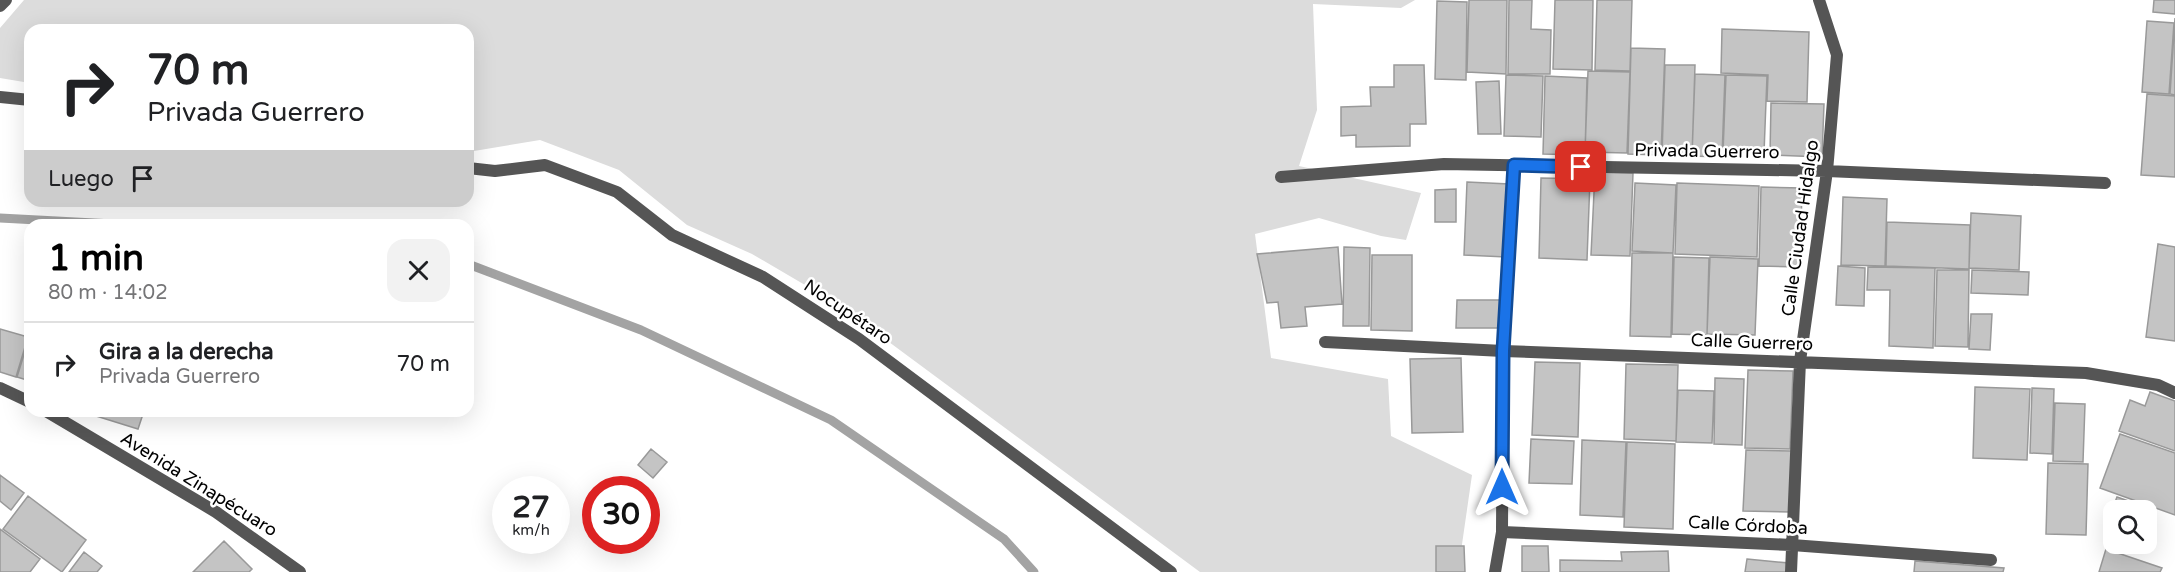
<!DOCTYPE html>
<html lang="es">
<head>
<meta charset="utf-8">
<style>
  :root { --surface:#fff; --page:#f2f2f2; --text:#202124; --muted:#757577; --line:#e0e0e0; --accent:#000 }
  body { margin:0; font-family:"Varela Round",sans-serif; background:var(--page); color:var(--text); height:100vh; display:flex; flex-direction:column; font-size:22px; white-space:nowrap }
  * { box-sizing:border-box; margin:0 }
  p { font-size:20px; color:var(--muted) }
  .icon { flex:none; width:33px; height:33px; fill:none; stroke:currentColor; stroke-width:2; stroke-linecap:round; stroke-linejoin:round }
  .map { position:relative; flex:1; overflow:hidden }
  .side { position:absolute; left:24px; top:219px; width:450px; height:198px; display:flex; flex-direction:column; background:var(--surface); border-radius:18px; box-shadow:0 6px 24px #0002 }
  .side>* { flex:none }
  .hud { position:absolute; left:24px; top:24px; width:450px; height:183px; border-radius:18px; box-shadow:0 6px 24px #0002; background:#fff; color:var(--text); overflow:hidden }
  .fabs { position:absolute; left:2103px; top:500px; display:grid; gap:12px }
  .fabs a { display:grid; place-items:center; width:54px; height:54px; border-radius:12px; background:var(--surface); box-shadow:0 6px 24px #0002; font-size:30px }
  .speed { position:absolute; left:492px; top:476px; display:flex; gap:12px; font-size:30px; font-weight:700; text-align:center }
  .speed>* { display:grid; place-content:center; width:78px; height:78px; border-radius:50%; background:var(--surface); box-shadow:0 6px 24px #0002; line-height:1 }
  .speed small { font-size:15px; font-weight:400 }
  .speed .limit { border:9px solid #d22; background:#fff; color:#111 }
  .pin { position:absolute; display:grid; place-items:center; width:51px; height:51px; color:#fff; margin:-26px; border-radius:12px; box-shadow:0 3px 9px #0006 }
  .me { position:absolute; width:66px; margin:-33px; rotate:0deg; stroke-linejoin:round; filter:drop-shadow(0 0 4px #0008) }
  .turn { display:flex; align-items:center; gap:21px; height:126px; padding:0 24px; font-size:27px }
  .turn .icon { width:78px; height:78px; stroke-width:2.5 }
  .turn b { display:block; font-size:42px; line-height:51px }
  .then { display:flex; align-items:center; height:57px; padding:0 24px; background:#0003; gap:12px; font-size:22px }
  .round { display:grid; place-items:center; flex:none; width:63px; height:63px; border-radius:18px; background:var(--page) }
  .head { display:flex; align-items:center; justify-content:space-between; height:102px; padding:0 24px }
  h1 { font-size:36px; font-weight:800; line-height:45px; color:var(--accent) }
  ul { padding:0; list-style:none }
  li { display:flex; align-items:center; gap:18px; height:84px; padding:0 24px; border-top:2px solid var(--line) }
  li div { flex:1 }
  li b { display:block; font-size:22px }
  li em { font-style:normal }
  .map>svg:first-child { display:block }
</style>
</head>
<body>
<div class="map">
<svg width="2175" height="572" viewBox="0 0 2175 572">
  <rect width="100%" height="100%" fill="#fff"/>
  <path fill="#dcdcdc" d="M24 0H1415L1401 8 1313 4 1317 110 1299 166 1421 193 1406 240 1381 236 1319 218 1255 234 1271 358 1388 379 1391 436 1472 475 1458 572H1200L839 305 752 254 687 225 619 170 540 140 468 152V30H30V83L0 78V28Z"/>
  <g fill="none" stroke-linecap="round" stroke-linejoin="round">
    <path stroke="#a3a3a3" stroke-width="9" d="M0 218 132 225
      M468 264 641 330 831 420 1004 539 1034 572"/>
  </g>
  <path fill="#c4c4c4" stroke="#999" stroke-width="1.5" d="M1469 0H1507L1506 74 1467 72Z
    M1509 0H1532L1531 29 1551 30 1550 74H1508Z
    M1555 0H1593L1592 70 1553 69Z
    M1597 0H1632L1630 71 1595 70Z
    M2154 0H2175V14L2153 12Z
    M1437 1 1467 2 1466 80 1435 79Z
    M2175 18V95L2170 94Z
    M2147 21 2174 23 2169 94 2142 92Z
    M1722 29 1809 32 1807 102 1767 101 1768 75 1721 73Z
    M1631 48 1665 49 1661 155 1628 154Z
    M1394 65H1424L1426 124H1410V146L1356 147V135L1341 136V107L1371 106 1370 87H1394Z
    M1665 65H1695L1692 156 1662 154Z
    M1588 71 1630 72 1627 153 1585 152Z
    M1695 74 1725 75 1722 157 1692 156Z
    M1506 75 1543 76 1541 137 1504 136Z
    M1726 75 1767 76 1764 153 1723 152Z
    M1545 76 1587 78 1585 155 1543 154Z
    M1499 81 1501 134H1478L1476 82Z
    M2147 94 2175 96V177L2141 175Z
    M1771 103 1824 104 1822 157 1770 155Z
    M1595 172 1633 173 1630 256 1591 255Z
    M1541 178 1590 179 1587 260 1539 258Z
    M1467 182 1509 184 1506 257 1464 255Z
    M1635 183 1676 185 1673 253 1632 251Z
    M1677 183 1759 186 1757 257 1675 254Z
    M1761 187 1802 188 1800 267 1759 266Z
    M1456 189V222H1435V190Z
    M1843 197 1887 199 1885 266 1841 265Z
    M1971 213 2021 216 2019 270 1969 268Z
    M1887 222 1970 225 1969 269 1886 266Z
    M2158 244 2175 247V341L2146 337Z
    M1338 247 1342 304 1305 307 1307 326 1281 328 1278 302 1267 303 1257 254Z
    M1344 247 1370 248 1369 326H1343Z
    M1632 253H1673L1671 337 1630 336Z
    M1372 255H1412V331L1371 330Z
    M1674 257 1709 258 1707 335 1672 334Z
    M1710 257 1758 259 1755 335 1707 334Z
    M1838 266 1865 268 1864 306 1836 305Z
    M1868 267 1935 268 1933 348 1889 346 1890 290H1867Z
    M1937 270H1969L1968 347 1935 346Z
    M1972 270 2029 272 2028 295 1971 293Z
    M1457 300H1501V328H1456Z
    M1971 314H1992L1990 350 1969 349Z
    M0 329 28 337 16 377 0 372Z
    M30 335V381L17 377Z
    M1461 358 1463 432 1412 433 1410 359Z
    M1535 362 1580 363 1578 437 1532 435Z
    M1626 364 1678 365 1676 441 1624 439Z
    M1748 370 1793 371 1790 449 1745 448Z
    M1715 378 1744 379 1742 445 1714 444Z
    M1975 387 2030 389 2027 460 1973 458Z
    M2032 388 2054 389 2052 454 2030 453Z
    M1678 390 1714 391 1712 443 1676 442Z
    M2150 392 2175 401V451L2119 431 2130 400 2145 406Z
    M2055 403 2085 404 2083 462 2053 461Z
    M97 411H144L138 429 96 416Z
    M2120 434 2175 453V515L2100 488Z
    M1531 439 1574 441 1572 484 1529 483Z
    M1582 440 1626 442 1623 517 1580 515Z
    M1627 442 1675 444 1673 529 1624 527Z
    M651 449 667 462 653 478 638 465Z
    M1746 450 1792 451 1790 512 1743 511Z
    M2048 463 2088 464 2086 535 2046 534Z
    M0 475 24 493 11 510 0 501Z
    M28 496 86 540 62 572 3 529Z
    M2117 497 2154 510 2146 530V510H2114V525L2107 523Z
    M0 529 40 559 30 572H0Z
    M224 541 252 569 249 572H193Z
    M1436 546H1464L1465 572H1436Z
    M1522 546H1548L1549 572H1522Z
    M2106 549 2162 568 2160 572H2099Z
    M1668 551 1669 572H1560V560L1622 561 1621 552Z
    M84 552 102 566 97 572H69Z
    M1747 559 1789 563 1788 572H1745Z
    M1915 561 2004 568 2003 572H1914Z"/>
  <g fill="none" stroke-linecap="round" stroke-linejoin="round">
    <path stroke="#555" stroke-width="12" d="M0 6 6 0
      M0 97 30 100
      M468 168 495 171 545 165 617 192 672 235 763 277 859 339 1171 572
      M1281 177 1444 164 1827 171 2105 183
      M1325 342 1503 351 2086 373 2158 385 2175 393
      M0 388 30 402
      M46 411 216 512 300 572
      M1502 532 1792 545 1991 560
      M1495 572 1502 532 1503 351 1514 165
      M1791 572 1800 361 1827 171 1837 55 1819 0"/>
  </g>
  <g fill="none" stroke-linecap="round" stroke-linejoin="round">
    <g stroke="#114b97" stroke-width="15">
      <path id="route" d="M1502 487 1503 351 1514 165 1581 167"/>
    </g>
    <use href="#route" stroke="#1a73e8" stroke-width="10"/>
  </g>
  <g text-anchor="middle" stroke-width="5" stroke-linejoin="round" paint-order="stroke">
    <g font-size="18" fill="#000" stroke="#fff">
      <text transform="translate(1707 151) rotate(1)" y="6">Privada Guerrero</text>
      <text transform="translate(1800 228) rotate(-82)" y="6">Calle Ciudad Hidalgo</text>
      <text transform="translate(848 312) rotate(34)" y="6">Nocupétaro</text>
      <text transform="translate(1752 342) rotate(2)" y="6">Calle Guerrero</text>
      <text transform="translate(199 484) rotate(32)" y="6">Avenida Zinapécuaro</text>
      <text transform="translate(1748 525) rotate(3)" y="6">Calle Córdoba</text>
    </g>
  </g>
</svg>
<div class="fabs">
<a><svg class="icon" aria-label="search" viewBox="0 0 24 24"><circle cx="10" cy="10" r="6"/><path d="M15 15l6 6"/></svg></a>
</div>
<div class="speed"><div>27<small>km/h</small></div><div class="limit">30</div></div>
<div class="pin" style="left:1581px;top:167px;background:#d93025"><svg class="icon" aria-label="arrive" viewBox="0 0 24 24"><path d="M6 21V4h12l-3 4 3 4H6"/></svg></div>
<svg class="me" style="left:1502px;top:487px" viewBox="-20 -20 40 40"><path d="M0-17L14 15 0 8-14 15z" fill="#1a73e8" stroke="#fff" stroke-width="4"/></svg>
<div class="hud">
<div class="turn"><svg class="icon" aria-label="right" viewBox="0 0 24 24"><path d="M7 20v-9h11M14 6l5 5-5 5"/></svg><div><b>70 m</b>Privada Guerrero</div></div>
<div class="then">Luego<svg class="icon" aria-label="arrive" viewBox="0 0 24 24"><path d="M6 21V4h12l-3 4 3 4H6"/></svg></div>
</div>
<section class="side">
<div class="head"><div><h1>1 min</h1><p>80 m · 14:02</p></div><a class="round"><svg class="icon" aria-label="close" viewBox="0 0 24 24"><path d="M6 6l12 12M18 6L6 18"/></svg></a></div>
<ul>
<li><svg class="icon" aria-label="right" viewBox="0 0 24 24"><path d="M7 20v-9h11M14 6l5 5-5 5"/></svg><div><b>Gira a la derecha</b><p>Privada Guerrero</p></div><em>70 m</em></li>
</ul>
</section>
</div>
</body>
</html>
